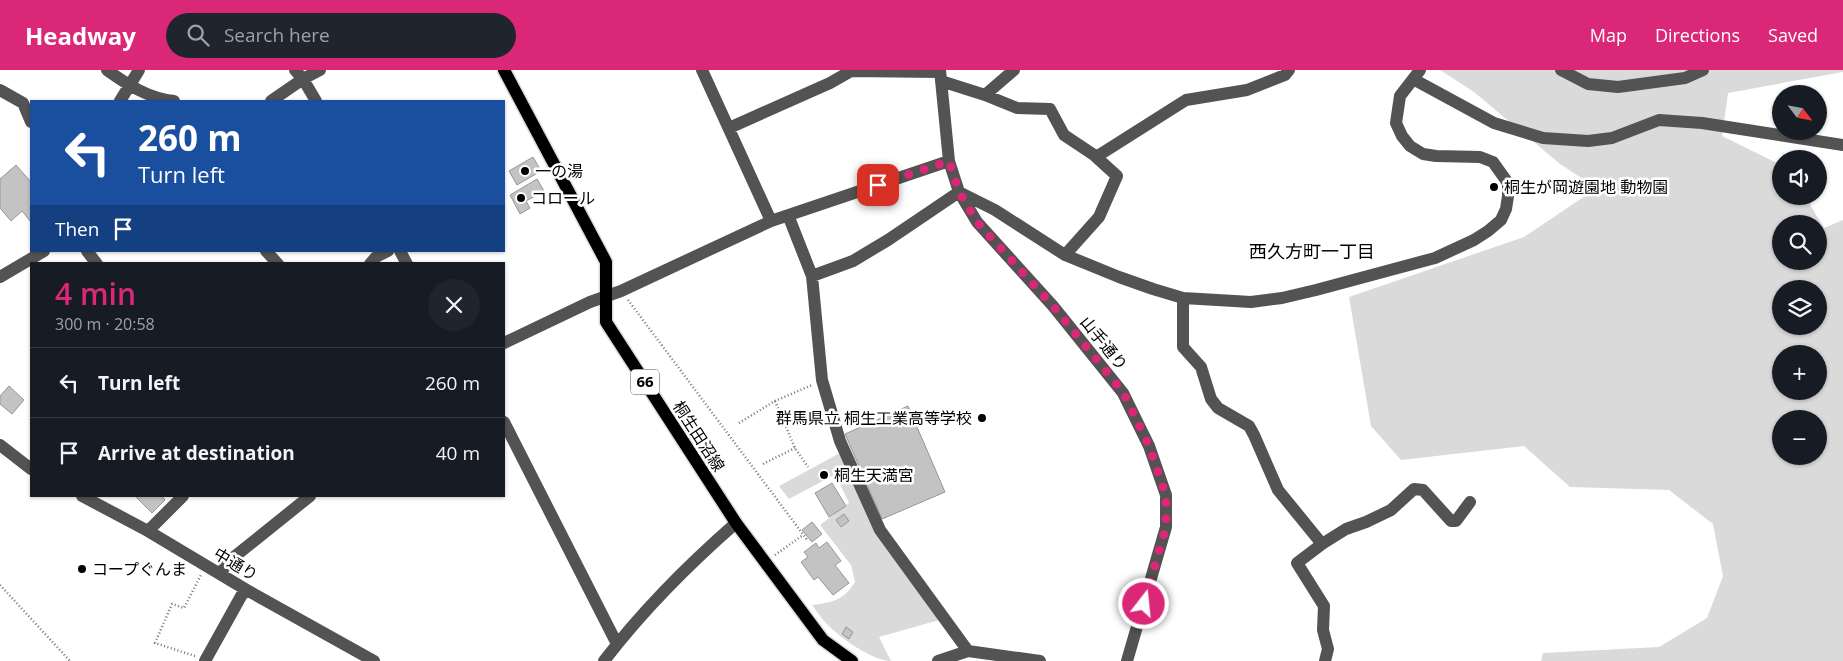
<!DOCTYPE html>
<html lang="en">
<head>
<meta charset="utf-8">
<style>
  :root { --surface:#171b24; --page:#20242c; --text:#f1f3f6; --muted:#9ea1a6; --line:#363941; --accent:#db2777 }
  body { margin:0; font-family:"Open Sans","Noto Sans JP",sans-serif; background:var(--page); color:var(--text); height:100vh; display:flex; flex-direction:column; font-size:19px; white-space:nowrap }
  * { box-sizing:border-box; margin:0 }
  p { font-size:16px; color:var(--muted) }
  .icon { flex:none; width:28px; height:28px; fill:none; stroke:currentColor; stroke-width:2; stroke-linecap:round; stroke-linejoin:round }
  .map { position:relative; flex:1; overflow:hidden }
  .drawer { position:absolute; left:30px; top:192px; width:475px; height:235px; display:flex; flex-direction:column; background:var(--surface); border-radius:0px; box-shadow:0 1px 4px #0004 }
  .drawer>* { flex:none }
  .hud { position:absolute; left:30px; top:30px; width:475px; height:152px; border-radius:0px; box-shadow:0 1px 4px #0004; background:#1a4fa0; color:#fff; overflow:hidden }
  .needle { width:32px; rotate:122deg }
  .fabs { position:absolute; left:1772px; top:15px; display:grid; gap:10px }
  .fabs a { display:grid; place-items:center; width:55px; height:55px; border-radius:50%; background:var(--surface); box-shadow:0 1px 4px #0004; font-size:25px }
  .pin { position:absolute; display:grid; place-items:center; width:42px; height:42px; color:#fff; margin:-21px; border-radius:10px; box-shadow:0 2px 8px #0006 }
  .me { position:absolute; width:55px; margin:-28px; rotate:16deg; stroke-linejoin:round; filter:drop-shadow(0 0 4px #0008) }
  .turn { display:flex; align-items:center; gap:18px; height:105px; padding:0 25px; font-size:22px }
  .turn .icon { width:65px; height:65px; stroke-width:2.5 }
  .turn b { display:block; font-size:35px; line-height:42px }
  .then { display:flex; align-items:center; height:48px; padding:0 25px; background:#0003; gap:10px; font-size:19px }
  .round { display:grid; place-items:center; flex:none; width:52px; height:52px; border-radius:26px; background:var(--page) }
  .headline { display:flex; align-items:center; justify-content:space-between; height:85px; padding:0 25px }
  h1 { font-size:30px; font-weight:600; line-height:38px; color:var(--accent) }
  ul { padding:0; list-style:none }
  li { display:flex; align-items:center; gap:15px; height:70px; padding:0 25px; border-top:1px solid var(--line) }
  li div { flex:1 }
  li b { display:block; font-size:19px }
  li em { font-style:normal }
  header { display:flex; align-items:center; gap:30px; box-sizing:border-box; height:70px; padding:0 25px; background:var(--accent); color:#fff }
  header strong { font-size:24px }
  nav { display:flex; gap:28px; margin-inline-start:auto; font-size:18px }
  .search { width:350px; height:45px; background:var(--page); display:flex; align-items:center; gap:12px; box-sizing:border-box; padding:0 18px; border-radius:28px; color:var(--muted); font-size:19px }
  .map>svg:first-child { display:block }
</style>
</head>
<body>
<header>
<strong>Headway</strong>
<div class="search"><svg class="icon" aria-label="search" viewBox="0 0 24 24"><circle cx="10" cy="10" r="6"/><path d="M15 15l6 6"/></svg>Search here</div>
<nav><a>Map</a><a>Directions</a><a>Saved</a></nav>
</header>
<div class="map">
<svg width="1843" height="591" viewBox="0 0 1843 591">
  <rect width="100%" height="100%" fill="#fff"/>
  <path fill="#dadada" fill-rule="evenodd" d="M1440 0H1843V2L1728 23 1722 66 1781 95V126H1805L1824 158 1843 150V591H1541L1543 583 1659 577 1707 548 1723 506 1713 454 1669 420 1570 417 1524 376 1401 390 1371 356 1349 227 1524 167 1597 118 1560 94 1474 22ZM1781 154H1819V191H1781ZM1781 219H1819V256H1781ZM1781 284H1819V321H1781ZM1781 349H1819V386H1781Z
    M840 383 939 550 879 567 891 591C874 591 845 571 832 559 824 552 818 543 812 535 833 532 843 531 855 512L851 495 820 455 849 433 838 410 832 406 789 429 779 416Z"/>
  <path fill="#c3c3c3" stroke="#979797" d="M533 87 541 101 517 115 509 101Z
    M16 95 31 112V152L22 141 11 151 0 138V109Z
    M537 109 544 121 526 131 530 138 520 144 510 125Z
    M9 316 24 330 12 344 0 334V326Z
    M908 336 945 422 882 449 845 364Z
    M832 413 846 436 829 447 815 423Z
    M135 426H162L165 430 152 443Z
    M844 444 849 451 841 457 836 450Z
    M812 452 822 464 812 472 802 460Z
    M827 472 841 491 835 495 849 513 833 525 818 507 814 510 801 492 808 487 804 482 816 473 819 478Z
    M846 557 853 562 849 569 842 564Z"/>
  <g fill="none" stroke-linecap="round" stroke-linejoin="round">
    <g stroke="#dbdbdb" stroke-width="15">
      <path id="major" d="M504 0 606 192V252L736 453 823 570 852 591"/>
    </g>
    <path stroke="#757575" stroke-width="2.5" stroke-dasharray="1 2.5" stroke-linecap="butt" d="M628 230 808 471
      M775 331 795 378 808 397
      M739 353 775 331 812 315
      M763 394 795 378
      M775 485 803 465
      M0 515 70 591
      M195 586 155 573 172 534 184 538 201 505"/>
    <path stroke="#535353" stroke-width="12" d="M107 0C128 15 148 28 174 31
      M295 0 303 9 316 31
      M702 0 771 151
      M940 0 949 91 959 122 977 152 1053 236 1123 323 1149 376 1166 425V457L1127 591
      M1561 0 1588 14 1618 17 1685 8 1703 0
      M1413 9 1494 53 1543 68 1588 71 1612 68 1659 50 1702 53 1843 75
      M941 11 985 25 1017 38 1050 39 1064 65 1094 85 1117 106 1099 147 1065 185
      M0 20 23 33 31 52
      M985 25 1014 0
      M120 31 139 0
      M271 31 303 9 320 0
      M729 58 830 13 851 1 940 2
      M1096 87 1186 30 1247 20 1285 5 1289 0
      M788 145 812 206 822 310 840 371 880 460 968 581
      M87 181 97 194
      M266 181 278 194
      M400 181 407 194
      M370 194 376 187 388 181
      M812 206 853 191 888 170 959 122 995 140 1065 185 1119 207 1153 219 1183 228 1251 232 1282 228 1316 220 1435 188 1474 170 1488 161 1501 150 1506 139 1508 126V113L1493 92 1480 87 1436 86 1423 84 1410 76 1402 66 1396 53 1400 26 1420 0
      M0 207 44 181
      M1183 228V277L1201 297 1211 329 1218 338 1249 356 1254 365 1278 420 1322 474
      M504 273 590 232 621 221 771 151 949 91
      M504 352 617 574
      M0 375 31 399
      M82 426 148 461 245 519 374 591
      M148 461 183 426
      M220 504 229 491 310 426
      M205 591 245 519
      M604 591C643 540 688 495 736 453
      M938 591 968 581 1040 591
      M1325 591 1328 579 1323 560 1324 536 1297 493 1322 474 1346 459 1366 452 1391 440 1414 419 1423 420 1451 451H1456L1470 432"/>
    <use href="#major" stroke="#000" stroke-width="12"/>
  </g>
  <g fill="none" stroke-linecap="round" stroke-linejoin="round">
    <path stroke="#db2777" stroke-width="9" stroke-dasharray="0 16.2" d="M878 115 949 91 959 122 977 152 1053 236 1123 322 1149 376 1166 426V457L1144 534"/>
  </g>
  <g fill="#000" stroke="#fff" stroke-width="2">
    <circle cx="525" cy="101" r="5"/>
    <circle cx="1494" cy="117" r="5"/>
    <circle cx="521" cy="128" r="5"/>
    <circle cx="982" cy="348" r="5"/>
    <circle cx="824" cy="405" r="5"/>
    <circle cx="82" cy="499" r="5"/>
  </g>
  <g text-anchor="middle" stroke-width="5" stroke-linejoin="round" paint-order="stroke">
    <rect fill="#fff" stroke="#4c4c4c" stroke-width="1" x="631" y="299.5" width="28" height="25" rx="4"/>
    <g font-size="15" font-weight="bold" fill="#000">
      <text x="645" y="317">66</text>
    </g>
    <g font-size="16" fill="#000" stroke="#fff" text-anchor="start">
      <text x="535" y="107">一の湯</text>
      <text x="1504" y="123">桐生が岡遊園地 動物園</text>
      <text x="531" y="134">コロール</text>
      <text x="972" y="354" text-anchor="end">群馬県立 桐生工業高等学校</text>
      <text x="834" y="411">桐生天満宮</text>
      <text x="92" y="505">コープぐんま</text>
    </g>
    <g font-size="16" fill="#000" stroke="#fff">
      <text transform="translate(1104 273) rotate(51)" y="6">山手通り</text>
      <text transform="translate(699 366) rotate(57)" y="6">桐生田沼線</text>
      <text transform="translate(236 494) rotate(31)" y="6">中通り</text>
    </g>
    <g font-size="18" fill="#000" stroke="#fff">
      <text x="1312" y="188">西久方町一丁目</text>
    </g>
  </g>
</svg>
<div class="fabs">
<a><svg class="needle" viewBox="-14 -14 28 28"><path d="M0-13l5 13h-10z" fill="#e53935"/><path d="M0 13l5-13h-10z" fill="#9ea1a6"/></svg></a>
<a><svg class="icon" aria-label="sound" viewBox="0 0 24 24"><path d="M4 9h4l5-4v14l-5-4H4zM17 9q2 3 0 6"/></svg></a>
<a><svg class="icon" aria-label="search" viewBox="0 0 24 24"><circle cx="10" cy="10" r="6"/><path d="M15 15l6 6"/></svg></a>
<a><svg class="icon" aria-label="layers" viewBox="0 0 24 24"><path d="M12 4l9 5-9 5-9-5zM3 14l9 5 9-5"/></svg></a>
<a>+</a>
<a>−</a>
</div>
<div class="pin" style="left:878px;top:115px;background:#d93025"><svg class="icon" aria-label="arrive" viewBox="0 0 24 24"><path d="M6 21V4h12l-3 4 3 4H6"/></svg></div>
<svg class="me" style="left:1144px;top:534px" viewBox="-20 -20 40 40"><circle r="17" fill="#db2777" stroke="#fff" stroke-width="3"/><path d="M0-11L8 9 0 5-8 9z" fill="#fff"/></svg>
<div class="hud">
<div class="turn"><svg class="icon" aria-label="left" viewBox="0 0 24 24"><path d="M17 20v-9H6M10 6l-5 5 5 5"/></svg><div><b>260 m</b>Turn left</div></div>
<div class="then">Then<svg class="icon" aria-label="arrive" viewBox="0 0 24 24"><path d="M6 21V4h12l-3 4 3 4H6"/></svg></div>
</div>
<section class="drawer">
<div class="headline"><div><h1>4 min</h1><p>300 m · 20:58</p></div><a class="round"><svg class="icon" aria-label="close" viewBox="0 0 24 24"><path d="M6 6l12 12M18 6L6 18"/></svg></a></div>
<ul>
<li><svg class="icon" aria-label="left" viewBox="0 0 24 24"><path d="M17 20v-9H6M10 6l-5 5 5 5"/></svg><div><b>Turn left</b></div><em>260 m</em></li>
<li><svg class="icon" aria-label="arrive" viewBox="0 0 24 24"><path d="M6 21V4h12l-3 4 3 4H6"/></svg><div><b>Arrive at destination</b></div><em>40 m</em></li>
</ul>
</section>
</div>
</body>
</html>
